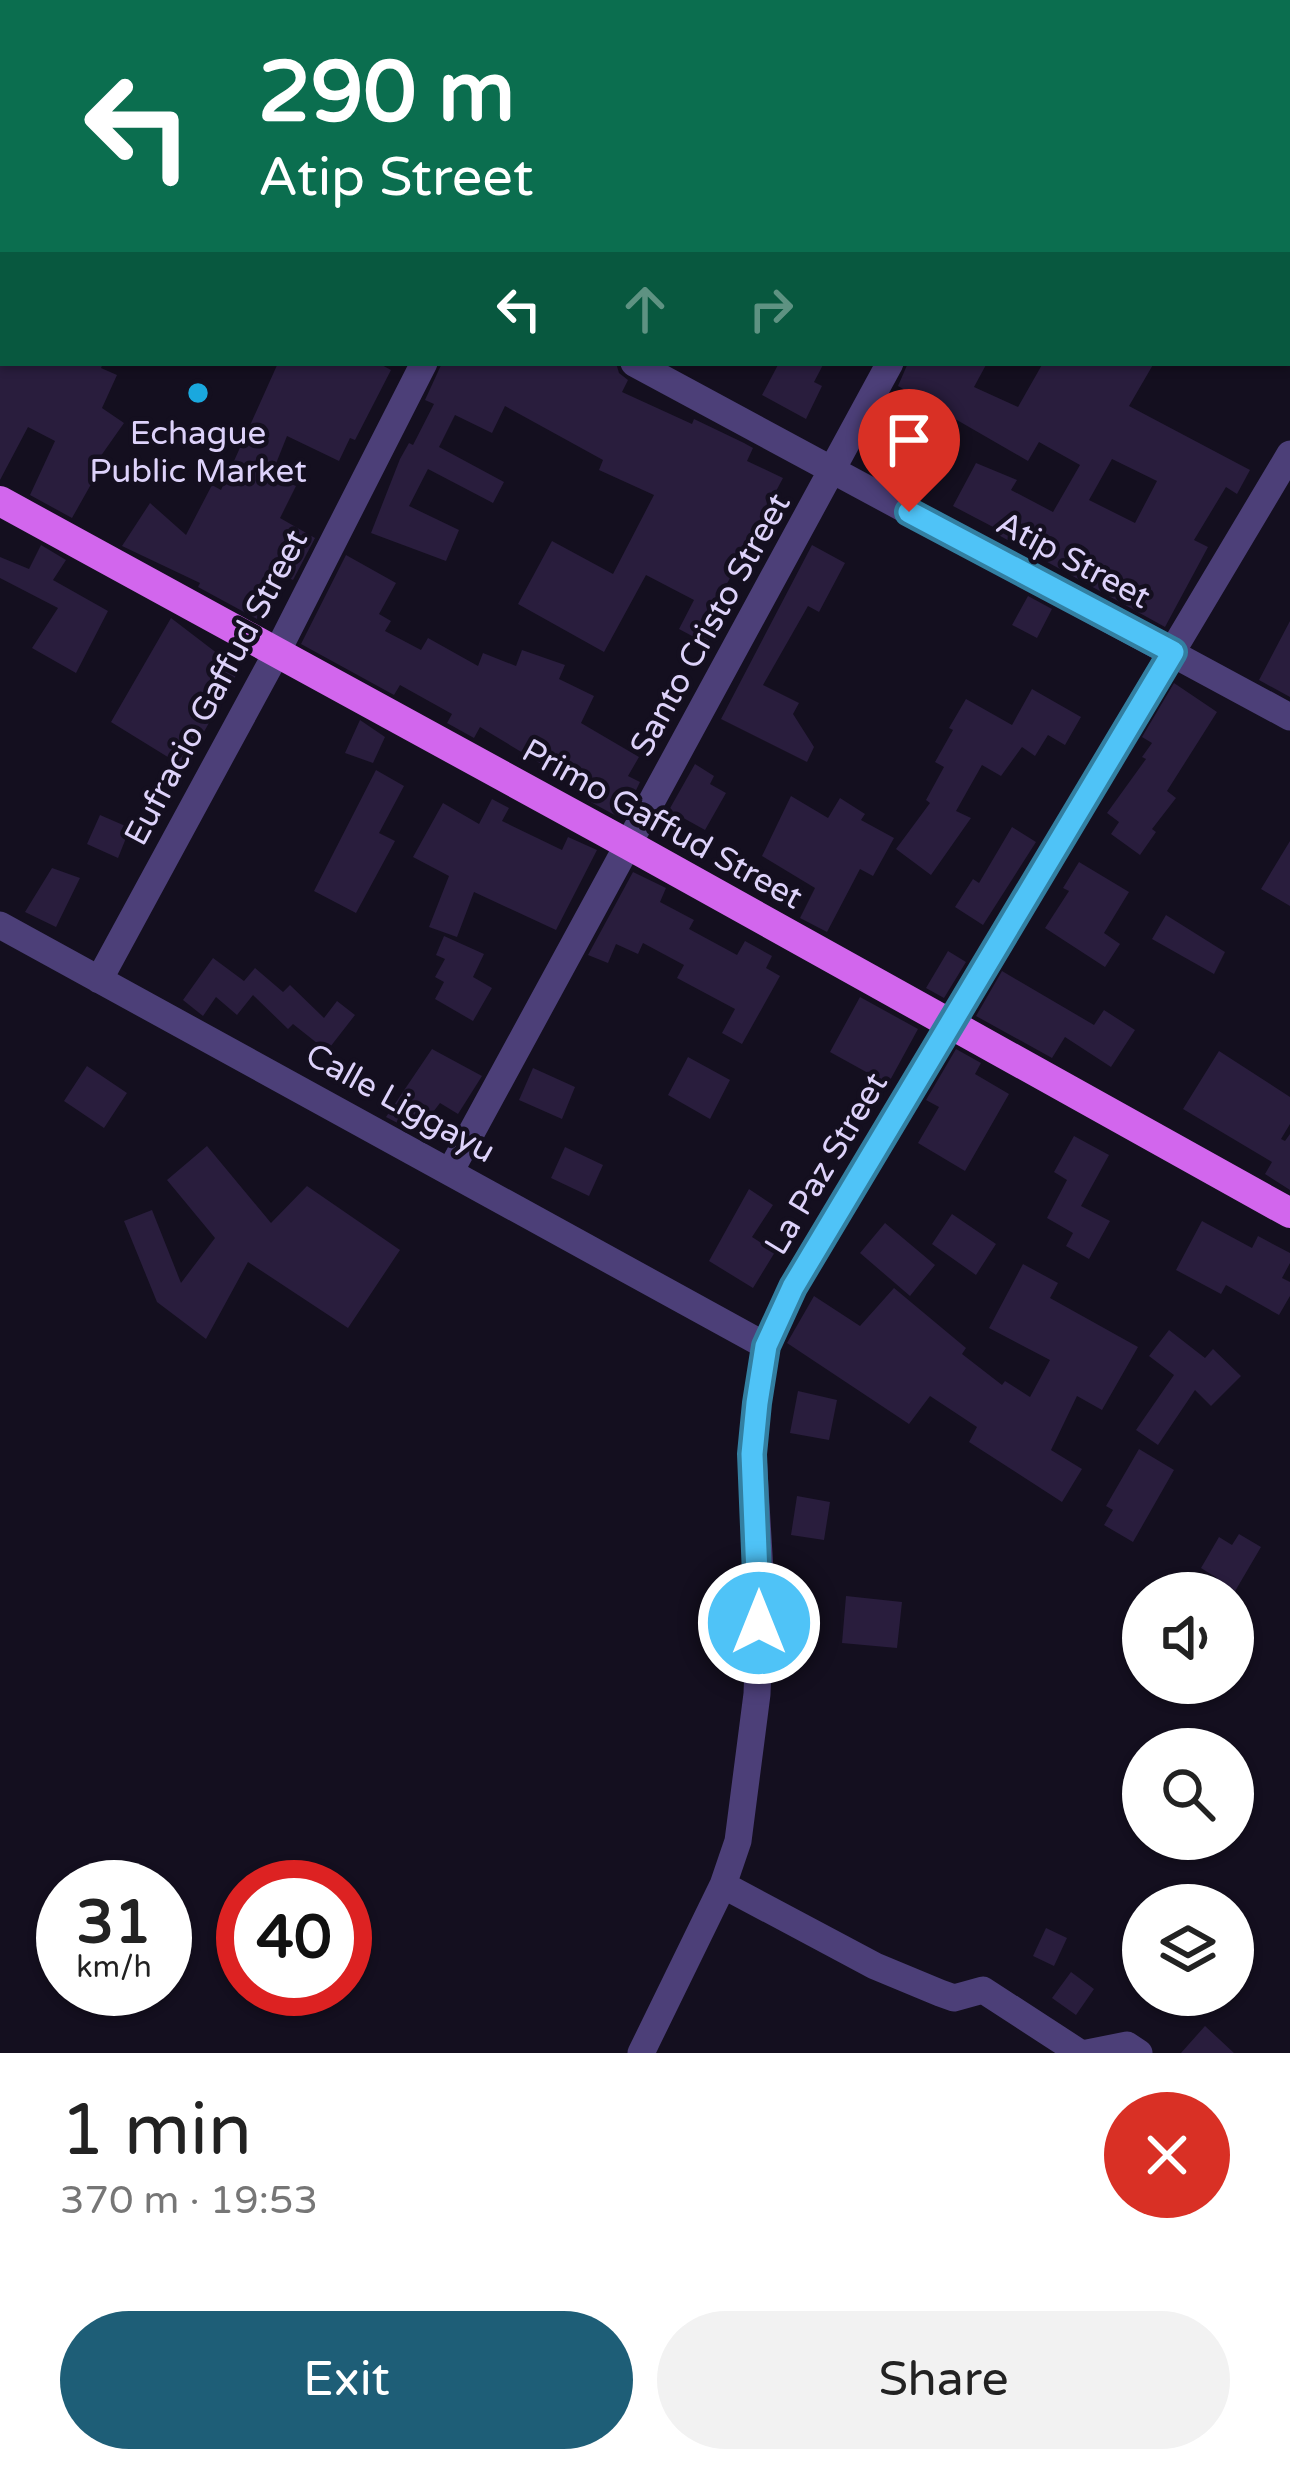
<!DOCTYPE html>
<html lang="en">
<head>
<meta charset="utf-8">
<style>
  :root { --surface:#fff; --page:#f2f2f2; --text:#222; --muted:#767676; --accent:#1e5e77 }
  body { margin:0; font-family:"Varela Round",sans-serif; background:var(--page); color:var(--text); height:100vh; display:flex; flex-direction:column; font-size:45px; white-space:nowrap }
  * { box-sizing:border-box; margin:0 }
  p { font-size:39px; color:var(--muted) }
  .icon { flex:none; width:66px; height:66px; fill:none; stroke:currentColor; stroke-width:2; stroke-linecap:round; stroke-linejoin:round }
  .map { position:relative; height:2053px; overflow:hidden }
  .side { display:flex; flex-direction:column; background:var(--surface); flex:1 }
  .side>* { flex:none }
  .guide { position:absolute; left:0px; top:0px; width:1290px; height:366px; box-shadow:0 3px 9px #0004; background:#0b6e4f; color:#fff; overflow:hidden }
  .fabs { position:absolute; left:1122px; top:1572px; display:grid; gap:24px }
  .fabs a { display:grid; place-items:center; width:132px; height:132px; border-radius:50%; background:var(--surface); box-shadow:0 3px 9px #0004; font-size:60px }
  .speed { position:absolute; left:36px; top:1860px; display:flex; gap:24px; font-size:60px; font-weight:700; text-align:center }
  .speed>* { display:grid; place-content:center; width:156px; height:156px; border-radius:50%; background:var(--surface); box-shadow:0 3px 9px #0004; line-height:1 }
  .speed small { font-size:30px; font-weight:400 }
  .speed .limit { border:18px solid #d22; background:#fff; color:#111 }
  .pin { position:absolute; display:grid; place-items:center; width:102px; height:102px; color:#fff; margin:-123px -51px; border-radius:50% 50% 50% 0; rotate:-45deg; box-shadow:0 0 12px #0007 }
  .pin .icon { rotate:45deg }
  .me { position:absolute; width:132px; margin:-66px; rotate:0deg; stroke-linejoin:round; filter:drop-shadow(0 0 9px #0008) }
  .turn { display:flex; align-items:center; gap:42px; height:252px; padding:0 60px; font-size:54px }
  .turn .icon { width:156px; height:156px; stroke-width:2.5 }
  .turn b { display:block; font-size:84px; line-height:102px }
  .lanes { display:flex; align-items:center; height:114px; padding:0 60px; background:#0003; justify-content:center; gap:60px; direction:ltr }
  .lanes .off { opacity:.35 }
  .round { display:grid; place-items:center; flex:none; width:126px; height:126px; border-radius:63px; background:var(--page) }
  .headline { display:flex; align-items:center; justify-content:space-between; height:204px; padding:0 60px }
  h1 { font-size:72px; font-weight:600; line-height:90px }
  .cta { display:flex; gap:24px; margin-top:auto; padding:24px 60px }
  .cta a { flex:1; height:138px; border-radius:72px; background:var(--accent); color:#fff; font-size:48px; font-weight:600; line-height:138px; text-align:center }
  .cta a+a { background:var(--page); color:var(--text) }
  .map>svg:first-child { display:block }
</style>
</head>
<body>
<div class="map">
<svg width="1290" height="2053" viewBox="0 0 1290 2053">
  <rect width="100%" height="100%" fill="#140f1f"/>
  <path fill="#291d3d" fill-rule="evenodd" d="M0 363H103L101 368 117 375 102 408 124 423 98 460 103 463 72 518 30 495 55 441 28 427 0 480Z
    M278 363H378L391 370 355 440 350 438 339 461 287 436 271 476 296 486 280 518 315 538 293 580 279 573 257 619 198 587 200 583 122 546 150 503 186 535 212 485 221 490Z
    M442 363H616L619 373 628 380 622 392 692 424 694 419 744 443 753 448 747 461 783 478 712 612 721 617 707 644 679 629 694 600 646 575 604 652 518 604 552 541 613 574 654 495 599 470 603 460 505 406 492 433 455 415 439 447 504 482 493 503 428 469 409 506 459 530 446 561 371 533 400 459 409 443 413 445 434 404 425 400Z
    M779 363H824L814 382 822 386 806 419 762 395Z
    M908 363H987L974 387 1018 407 1043 363H1154L1129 406 1250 470 1237 494 1226 487 1194 540 1208 547 1165 627 993 532 995 528 953 506 976 463 1017 480 1011 490 1053 512 1080 465 1039 442 1028 461 898 386ZM1112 459 1157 481 1135 523 1089 500Z
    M877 424 913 438 900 471 864 456Z
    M41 545 66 560 53 580 108 611 76 673 32 648 58 608 0 578V557L29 569Z
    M812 545 845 563 819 612 808 606 763 685 799 703 793 714 814 747 807 762 721 719Z
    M346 555 396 583 379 614 391 621 385 631 421 650 428 638 478 666 483 653 516 666 522 650 565 665 559 679 594 696 581 723 639 757 628 776 640 782 622 819 587 800 593 788 550 764 548 768 480 727 474 738 447 723 452 714 400 685 394 695 301 644Z
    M1028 596 1052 609 1037 638 1012 625Z
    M171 618 239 670 184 767 111 722Z
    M1290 621V697L1259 680Z
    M1174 683 1217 712 1167 791 1176 798 1152 829 1156 832 1140 855 1111 834 1119 822 1107 813 1146 759 1142 757 1152 743 1142 737Z
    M1032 689 1081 717 1065 745 1048 735 1035 756 1022 747 1001 776 982 765 956 811 971 818 931 875 896 849 930 803 926 800 944 767 935 762 953 730 949 728 966 699 1012 725Z
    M360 720 385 737 373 763 345 753Z
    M695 764 714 776 710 784 726 793 705 830 669 810Z
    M376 770 404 786 379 833 395 841 356 913 314 891Z
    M791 796 828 818 840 798 865 814 861 820 894 838 873 876 860 869 827 932 800 918 815 888 762 856Z
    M492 799 509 808 502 821 562 850 568 837 597 850 556 930 474 892 457 937 429 927 449 876 413 857 443 803 479 824Z
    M100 815 130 828 118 858 87 844Z
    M1012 827 1036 842 983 925 955 907 973 879 979 883Z
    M1290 841V906L1261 889Z
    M1079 862 1129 892 1104 933 1120 944 1105 967 1045 928 1069 891 1063 888Z
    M52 868 80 878 56 927 25 912Z
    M633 872 666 888 660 902 694 920 689 929 737 955 745 941 772 956 766 968 780 976 742 1044 722 1033 735 1009 677 978 684 965 643 943 638 954 616 944 608 963 588 955Z
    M1166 915 1225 952 1214 974 1152 939Z
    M444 936 484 954 473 977 492 988 473 1021 435 999 444 982 435 977 445 959 436 955Z
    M948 951 966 962 944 998 926 988Z
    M213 958 244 981 255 968 283 992 290 985 324 1018 337 1001 355 1015 327 1051 293 1024 288 1029 253 995 237 1015 216 997 203 1016 183 1000Z
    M1002 971 1094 1025 1104 1010 1135 1030 1111 1067 1065 1037 1052 1058 976 1016Z
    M860 997 918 1029 888 1084 830 1052Z
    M432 1049 482 1076 458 1114 440 1103 417 1133 386 1117Z
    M956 1049 981 1063 975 1074 1009 1094 965 1171 918 1143 939 1107 926 1100Z
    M1219 1051 1290 1097V1124L1281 1139 1285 1141 1290 1134V1190L1265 1174 1272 1162 1183 1109Z
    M688 1057 730 1080 710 1119 668 1095Z
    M87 1066 127 1093 104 1128 64 1101Z
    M533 1068 575 1087 562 1119 519 1100Z
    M1074 1136 1109 1155 1081 1206 1110 1221 1089 1259 1066 1246 1073 1233 1047 1218 1067 1180 1054 1172Z
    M207 1146 271 1223 307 1186 400 1250 348 1328 248 1262 206 1339 157 1302 124 1221 152 1210 181 1283 215 1238 167 1180Z
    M565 1147 603 1165 589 1196 551 1178Z
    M749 1189 773 1205 752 1237 775 1252 753 1288 709 1261Z
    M952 1214 996 1244 976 1275 932 1244Z
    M1202 1221 1252 1248 1258 1236 1290 1253V1263L1282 1278 1290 1282V1296L1279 1315 1226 1285 1221 1294 1176 1270Z
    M885 1223 935 1265 910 1296 860 1253Z
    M1023 1264 1058 1283 1050 1298 1138 1347 1102 1410 1077 1396 1051 1450 1082 1469 1062 1502 969 1442 977 1427 930 1396 909 1424 787 1343 814 1296 860 1326 894 1288 966 1348 962 1354 1002 1385 1005 1381 1030 1397 1050 1360 989 1328Z
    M1169 1330 1205 1358 1213 1349 1241 1376 1211 1406 1195 1390 1158 1445 1136 1430 1174 1375 1149 1356Z
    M798 1391 837 1400 829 1440 790 1433Z
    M1139 1449 1174 1470 1133 1542 1104 1525 1113 1510 1106 1506Z
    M797 1496 830 1502 824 1540 791 1535Z
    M1239 1534 1261 1547 1234 1593H1208L1217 1578 1201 1568 1219 1537 1232 1545Z
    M846 1596 902 1602 897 1648 842 1643Z
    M1046 1928 1067 1938 1054 1966 1033 1956Z
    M1071 1972 1094 1989 1076 2015 1052 1998Z
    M1205 2026 1234 2053H1181Z"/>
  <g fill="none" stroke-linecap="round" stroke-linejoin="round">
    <path stroke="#4c3f78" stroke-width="27" d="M619 3 621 0
      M1075 3 1077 0
      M0 289 3 284
      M634 363 1290 717
      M0 925 766 1346
      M99 980 276 654 424 363
      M451 1170 890 363
      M723 1885 875 1966 940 1993 954 1998 983 1990 1080 2053
      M641 2053 723 1885 738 1841 757 1694 761 1588 753 1454 757 1403 766 1346 793 1287 1290 454
      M1087 2053 1127 2045 1139 2053"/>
    <path stroke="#d266ed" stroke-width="30" d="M811 0 816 3
      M151 3 152 0
      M0 15 3 16
      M1287 264 1290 266
      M0 501 629 845 1290 1213"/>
  </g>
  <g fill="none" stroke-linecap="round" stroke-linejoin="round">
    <g stroke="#337fa1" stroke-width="30">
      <path id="route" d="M759 1623 752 1454 757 1403 766 1346 793 1287 1173 652 909 512"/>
    </g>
    <use href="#route" stroke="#4fc3f7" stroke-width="21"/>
  </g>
  <circle fill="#1aa8de" stroke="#140f1f" stroke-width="4.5" cx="198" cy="393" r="12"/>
  <g text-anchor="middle" stroke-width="9" stroke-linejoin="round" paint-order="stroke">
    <g font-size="33" fill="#ddd2fa" stroke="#140f1f">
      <text x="198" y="444">Echague<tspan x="198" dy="38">Public Market</tspan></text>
    </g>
    <g font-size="33" fill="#ddd2fa" stroke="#140f1f">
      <text transform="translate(1074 559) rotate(28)" y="12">Atip Street</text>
      <text transform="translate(709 624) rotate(-61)" y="12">Santo Cristo Street</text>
      <text transform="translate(215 687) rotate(-62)" y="12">Eufracio Gaffud Street</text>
      <text transform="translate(663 823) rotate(29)" y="12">Primo Gaffud Street</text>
      <text transform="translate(401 1102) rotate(29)" y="12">Calle Liggayu</text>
      <text transform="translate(825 1163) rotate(-59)" y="12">La Paz Street</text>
    </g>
  </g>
</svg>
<div class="fabs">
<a><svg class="icon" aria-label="sound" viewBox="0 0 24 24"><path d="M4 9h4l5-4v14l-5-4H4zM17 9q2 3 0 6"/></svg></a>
<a><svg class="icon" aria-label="search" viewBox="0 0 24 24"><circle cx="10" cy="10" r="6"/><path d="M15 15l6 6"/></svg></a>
<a><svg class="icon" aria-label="layers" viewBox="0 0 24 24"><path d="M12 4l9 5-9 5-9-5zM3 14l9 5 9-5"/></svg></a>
</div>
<div class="speed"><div>31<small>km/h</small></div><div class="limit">40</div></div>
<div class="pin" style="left:909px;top:512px;background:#d93025"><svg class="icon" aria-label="arrive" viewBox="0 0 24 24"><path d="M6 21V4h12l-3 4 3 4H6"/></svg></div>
<svg class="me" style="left:759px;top:1623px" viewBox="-20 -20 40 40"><circle r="17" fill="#4fc3f7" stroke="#fff" stroke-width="3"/><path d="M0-11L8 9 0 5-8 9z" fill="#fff"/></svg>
<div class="guide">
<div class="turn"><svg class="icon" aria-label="left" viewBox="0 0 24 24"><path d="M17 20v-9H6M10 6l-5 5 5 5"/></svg><div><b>290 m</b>Atip Street</div></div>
<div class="lanes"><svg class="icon" aria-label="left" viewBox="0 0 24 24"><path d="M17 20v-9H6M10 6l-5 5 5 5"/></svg><svg class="icon off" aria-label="ahead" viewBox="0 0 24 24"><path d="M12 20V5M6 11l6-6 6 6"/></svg><svg class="icon off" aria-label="right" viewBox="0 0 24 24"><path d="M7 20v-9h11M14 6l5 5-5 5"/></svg></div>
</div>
</div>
<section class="side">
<div class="headline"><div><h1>1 min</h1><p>370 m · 19:53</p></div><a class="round" style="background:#d93025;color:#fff"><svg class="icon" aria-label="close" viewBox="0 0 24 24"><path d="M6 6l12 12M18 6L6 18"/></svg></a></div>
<div class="cta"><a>Exit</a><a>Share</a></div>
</section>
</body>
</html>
